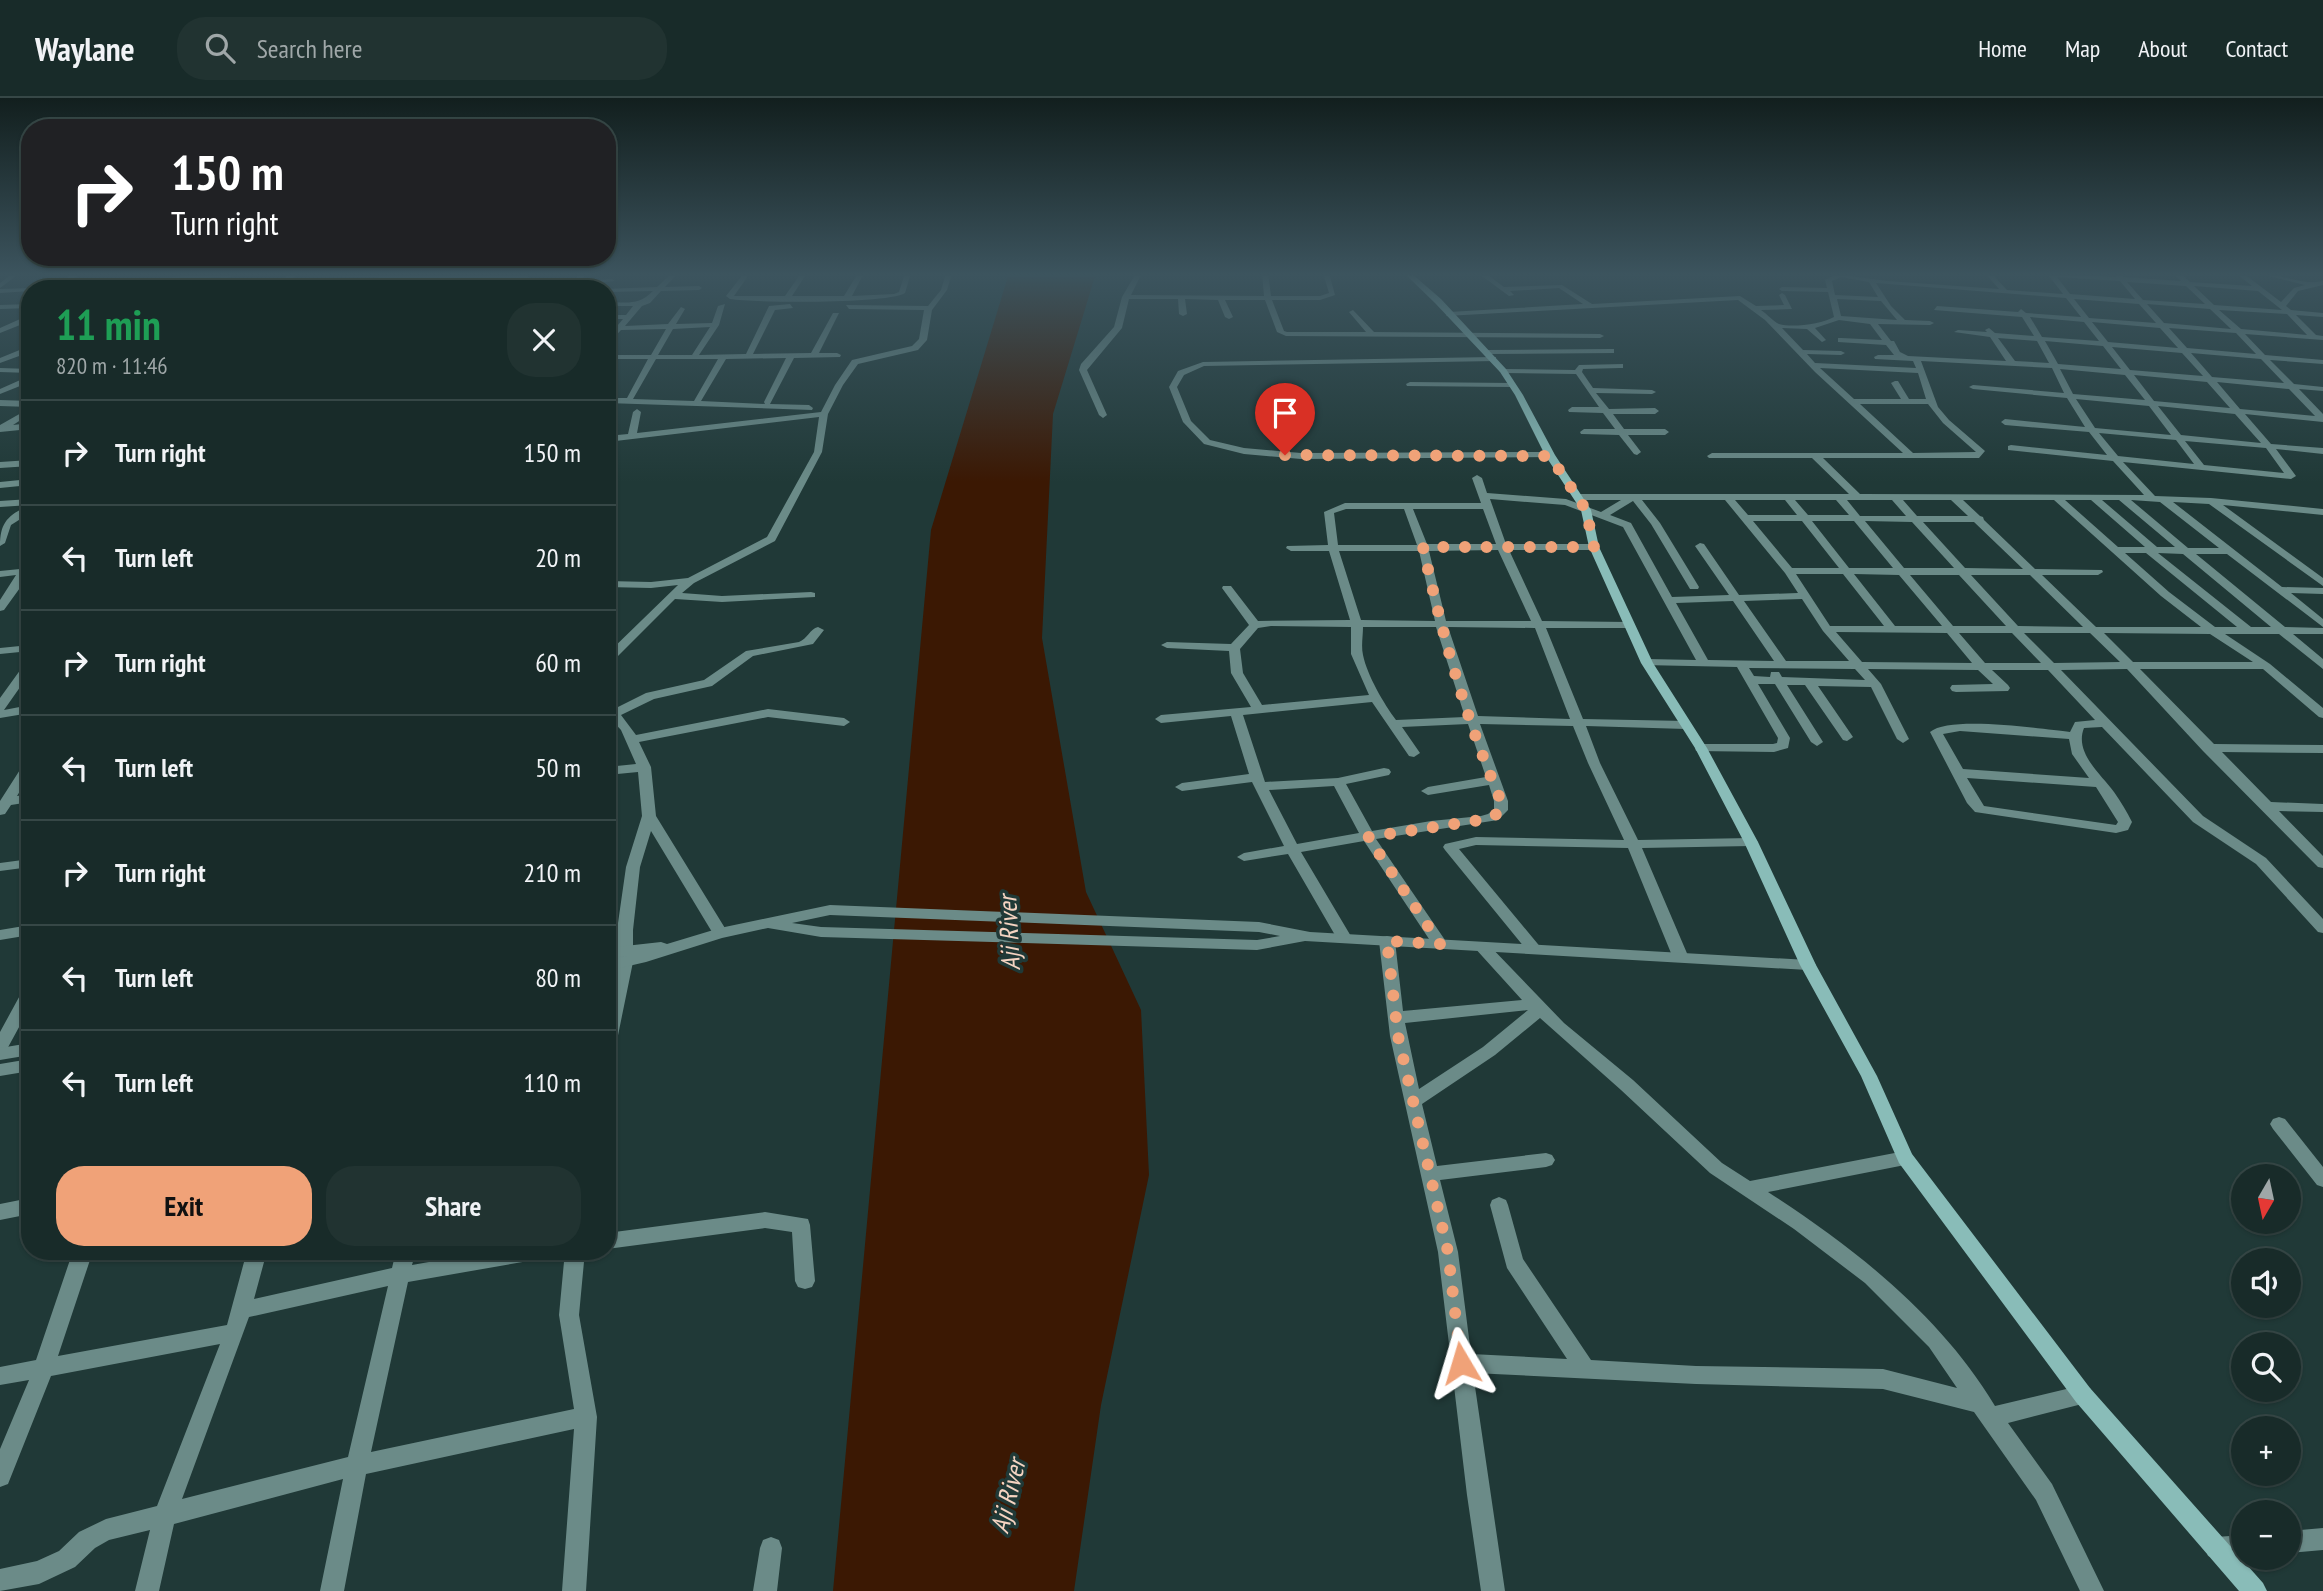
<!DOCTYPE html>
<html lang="en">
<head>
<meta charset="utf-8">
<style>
  :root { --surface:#182b29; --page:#213331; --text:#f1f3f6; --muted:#9fa7a8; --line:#364746; --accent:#f0a278 }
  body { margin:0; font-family:"PT Sans Narrow",sans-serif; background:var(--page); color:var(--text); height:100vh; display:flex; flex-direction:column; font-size:26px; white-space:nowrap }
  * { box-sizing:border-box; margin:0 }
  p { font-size:23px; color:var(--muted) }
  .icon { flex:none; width:38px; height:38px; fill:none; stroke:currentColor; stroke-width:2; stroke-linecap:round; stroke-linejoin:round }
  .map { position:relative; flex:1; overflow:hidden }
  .panel { position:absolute; left:21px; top:182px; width:595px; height:980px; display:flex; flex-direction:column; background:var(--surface); border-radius:28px; box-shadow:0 2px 5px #0004,0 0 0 2px var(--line) }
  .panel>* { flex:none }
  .top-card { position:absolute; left:21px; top:21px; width:595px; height:147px; border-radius:28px; box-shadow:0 2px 5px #0004,0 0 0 2px var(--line); background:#202124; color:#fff; overflow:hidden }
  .needle { width:46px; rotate:189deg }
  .fabs { position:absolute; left:2231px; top:1066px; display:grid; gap:14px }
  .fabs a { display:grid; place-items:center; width:70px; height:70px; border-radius:50%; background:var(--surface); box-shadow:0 2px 5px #0004,0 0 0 2px var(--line); font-size:35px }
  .pin { position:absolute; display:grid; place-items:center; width:60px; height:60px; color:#fff; margin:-72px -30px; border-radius:50% 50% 50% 0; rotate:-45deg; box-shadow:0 0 7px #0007 }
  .pin .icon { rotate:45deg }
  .me { position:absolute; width:77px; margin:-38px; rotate:353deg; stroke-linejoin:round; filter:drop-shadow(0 0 5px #0008) }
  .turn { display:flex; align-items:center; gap:24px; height:147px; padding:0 35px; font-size:32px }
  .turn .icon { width:91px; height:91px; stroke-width:2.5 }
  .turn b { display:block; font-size:49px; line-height:60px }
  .round { display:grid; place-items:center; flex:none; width:74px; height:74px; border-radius:28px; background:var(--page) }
  .summary { display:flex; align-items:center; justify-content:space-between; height:119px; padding:0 35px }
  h1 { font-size:42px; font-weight:800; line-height:52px; color:#1e9e55 }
  .button { display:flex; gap:14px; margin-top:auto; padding:14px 35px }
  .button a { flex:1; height:80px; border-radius:28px; background:var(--accent); color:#111; font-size:28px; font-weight:800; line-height:80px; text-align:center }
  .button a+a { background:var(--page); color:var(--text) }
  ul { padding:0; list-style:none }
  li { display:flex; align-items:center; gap:21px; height:105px; padding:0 35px; border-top:2px solid var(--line) }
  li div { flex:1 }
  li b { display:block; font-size:26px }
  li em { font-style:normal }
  header { display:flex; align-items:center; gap:42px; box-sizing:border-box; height:98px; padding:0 35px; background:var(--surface); border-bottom:2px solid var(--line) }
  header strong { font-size:33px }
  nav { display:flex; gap:38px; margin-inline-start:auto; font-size:24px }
  .search { width:490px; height:63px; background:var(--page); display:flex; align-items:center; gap:18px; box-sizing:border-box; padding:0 24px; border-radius:28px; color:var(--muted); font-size:26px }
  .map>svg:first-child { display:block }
</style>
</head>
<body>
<header>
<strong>Waylane</strong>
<div class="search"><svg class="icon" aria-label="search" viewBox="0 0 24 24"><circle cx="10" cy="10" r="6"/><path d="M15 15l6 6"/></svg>Search here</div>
<nav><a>Home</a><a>Map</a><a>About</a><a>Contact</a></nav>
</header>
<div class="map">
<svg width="2323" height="1493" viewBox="0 0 2323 1493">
  <rect width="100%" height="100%" fill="#203937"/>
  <path fill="#3b1803" d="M1009 175H1096L1053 316 1042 540 1086 794 1141 912 1149 1077 1101 1307 1074 1493H833L931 432Z"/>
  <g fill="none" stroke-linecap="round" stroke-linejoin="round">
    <path fill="#6b8b88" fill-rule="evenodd" d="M7 175H13L16 178 0 190V185L9 178Z
      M75 175H82L63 187 229 175 527 178 530 180 527 182 388 180 368 191H360L379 179 296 178 277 191H269L287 178C272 177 243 174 230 179 220 183 213 191 200 191L221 179 68 191H34L53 188Z
      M579 175H585L582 183 612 181 615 183 534 191 527 189 575 183Z
      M672 175H678L665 189 699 188 702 190 699 192 661 193 650 205 642 208 625 228 668 226 681 209 685 211 676 226 712 225 718 208 725 206 719 227 699 257 746 256 769 208 790 206 793 210 775 212 753 256 811 255 833 215H839L819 255H837L841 257 840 259 794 260 770 306 809 307 813 310 812 312 607 305V300H627L648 261H607V257H651L666 231 621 232 607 247V240L623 221H607V217H626L633 208H607V204C627 204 638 208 653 193L607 194V191H604L657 189ZM710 229 692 257H658L673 231ZM786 260 764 304 765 306 701 303 726 261ZM656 261H718L694 303 633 301Z
      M744 175H750L734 198H785L801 175H807L792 198H844L858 175H864L852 198 894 196 899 194 905 175H911L905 195C888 206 756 205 730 201L726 198Z
      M946 175H952L947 192 932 212 927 242 918 252 858 266 843 287 828 316 822 354 775 443 694 485 682 495 722 498 811 494 815 495V499L722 504 675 501 611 565 607 566V556L678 487 651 490 607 489V483L651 484 688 480 767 439 814 354 819 319 607 344V338L628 336 633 314 637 311 641 314 637 335 821 314 835 287 852 262 912 248 919 241 924 212 849 211 846 207 928 208 941 192Z
      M1136 175H1142L1131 197 1264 198 1262 175H1268L1271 198H1320L1329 195 1323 175H1329L1335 197 1320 202H1272L1284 233 1287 234H1366L1349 214 1353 212 1374 234 1600 236 1604 238 1600 240 1286 238 1277 234 1265 202H1225L1233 219 1229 221 1225 219 1218 202 1185 201 1187 216 1183 218 1179 216 1178 201H1129L1122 230 1087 272 1107 317 1103 320 1099 317 1079 272 1081 266 1114 229 1122 199Z
      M1478 175H1485L1504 189 1562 187 1592 206 1740 198 1756 208 1784 207 1779 197 1782 195 1785 197 1792 211 1761 212C1767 216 1774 224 1779 226 1792 230 1822 226 1834 219L1828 194 1782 193 1779 191 1782 189 1827 190 1825 182 1833 178 1826 175 1888 183 1999 191 1985 175H1991L2007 192 2063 196 2049 178 2029 175 2116 179 2113 175H2119L2124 179 2181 183 2173 175H2180L2190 184 2252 188 2236 175H2243L2281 204 2294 190 2305 187 2257 175C2279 175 2302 188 2323 183V187L2298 193 2286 208 2291 212 2323 215V219L2296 217 2316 237 2323 238V242L2245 236 2265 257 2323 262V266L2270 262 2294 286 2323 289V293L2299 291 2323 316V324L2245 316 2271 346 2323 350V356L2276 351 2296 378 2291 381 2123 364 2155 398 2211 400 2323 411V417L2223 407 2323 480V488L2209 406 2173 404 2282 489 2323 490V496L2291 495 2323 521V529L2227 456H2196L2285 529 2323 530V536H2293L2323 561V571L2279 536H2225L2270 566 2323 610V620L2319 619 2263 571H2140L2214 646 2323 647V655L2222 654 2271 704 2323 706V714L2279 713 2323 758V770L2318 769 2203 653 2127 571 2061 572 2203 718 2266 760 2323 821V835L2318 834 2256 766 2193 724 2102 629 2084 630C2074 655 2101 676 2114 694 2121 704 2127 714 2132 724L2128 732 2116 735 1975 714 1967 705 1930 634C1950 617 2041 631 2070 634L2075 624 2095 622 2048 572H1992L2008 587 2010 590 2008 593 1956 594 1952 593 1950 590 1952 587 1993 586 1978 572 1868 571 1881 586 1909 641 1903 645 1897 641 1871 589 1818 588 1853 639 1847 643 1843 642 1805 587H1787L1823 644 1817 648 1811 644 1775 586H1758L1790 640 1788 650 1774 654 1696 653 1695 650 1696 647 1701 646H1773L1777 645 1778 640 1737 569 1643 567V563L1647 561 1696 562 1623 429 1565 407 1490 401 1506 446H1594L1599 449 1594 452H1509L1542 523 1629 524 1635 527 1629 530H1546L1583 621 1686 623 1692 627 1686 631 1586 628 1600 665 1638 742 1751 740 1758 744 1751 748 1642 750 1689 860 1686 864H1676L1673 860 1628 750 1476 747 1459 751 1542 851 1539 855H1529L1445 752 1443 749 1445 746 1476 739 1624 742 1588 665 1573 628 1480 626 1508 703V712L1498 722 1376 741 1445 842 1448 846 1445 850H1435L1364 743 1301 754 1352 840 1344 845 1339 844 1288 756 1244 763 1237 759 1244 755 1284 748 1252 684 1182 693 1175 689 1182 685 1249 676 1231 618 1161 625 1155 621 1161 617 1251 609 1231 575 1229 553 1167 550 1161 547 1167 544 1231 546 1249 527 1222 490 1223 488H1231L1258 523 1350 522 1329 453H1291L1286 450 1287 448 1328 447 1324 414 1345 405H1481L1472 380 1477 377 1482 380 1487 395 1566 401 1601 414 1621 402H1578L1573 399 1578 396H1849L1812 360H1709L1707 358 1712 355H1903L1815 274 1765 222 1738 202 1446 218 1449 214 1583 206 1559 190 1510 193 1514 197 1509 198ZM1841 179 1869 184 1878 199 1835 197 1832 183ZM2057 179 2120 183 2135 201 2070 196ZM2127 184 2186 188 2205 206 2143 202ZM1876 185 2066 200 2081 219 2026 215 2021 211 2018 214 1937 208 1934 212 2022 219 2034 238 1995 235 1989 230 1985 232 1987 234 1958 232 1954 234 1990 239 2006 263 1908 258 1900 254 1894 243H1891L1878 226 1930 227 1934 225 1930 223 1905 222 1891 208ZM2194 188 2258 193 2282 212 2214 207ZM1837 201 1881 203 1897 222 1841 218ZM2074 201 2139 206 2156 225 2089 220ZM2147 206 2210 211 2231 231 2164 225ZM2219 212 2287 216 2307 237 2241 231ZM2030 219 2084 224 2099 243 2042 239ZM1839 222 1870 226 1882 242 1841 240H1838V244L1886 247 1894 257H1878L1874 259 1875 261 1913 263 1916 270 1815 265 1807 256 1841 257 1845 255 1841 253 1803 252 1782 230 1807 231 1822 244 1826 242 1815 230ZM2092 224 2160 230 2178 250 2108 244ZM2169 230 2236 235 2256 256 2187 250ZM1998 240 2037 243 2049 265 2015 263ZM2045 243 2103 248 2121 271 2058 266ZM2112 249 2182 255 2203 278 2130 272ZM2191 255 2261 261 2284 285 2212 279ZM1921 263 2052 270 2064 295 1973 287 1969 289 1973 291 2067 300 2085 329 2005 321 2001 324 2005 327 2089 334 2107 357 2011 347 2008 348V352L2113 363 2144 397 1860 396 1823 360H1979L1985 353 1949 322 1938 309ZM1820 270 1918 275 1926 301H1909L1898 283H1895L1891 285 1901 301H1854ZM2060 271 2125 277 2145 302 2073 296ZM2134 277 2207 284 2230 310 2154 303ZM2217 284 2289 291 2315 318 2240 311ZM2076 301 2149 308 2171 337 2095 330ZM1860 306H1928L1943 325 1976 354 1913 355ZM2158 308 2235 316 2261 345 2181 337ZM2099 335 2176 342 2194 366 2118 358ZM2185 343 2266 350 2284 375 2204 367ZM1642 402H1725L1785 475 1798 495 1739 497 1704 446 1700 445 1695 448 1729 497 1672 499 1631 425 1610 417 1633 403 1651 426 1690 491H1698L1699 489 1660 425ZM1735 402H1785L1797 417H1748ZM1795 402H1836L1849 417H1808ZM1847 402H1892L1906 418H1860ZM1903 402H1951L1968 418H1917ZM1963 402H2054L2161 498 2201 529H2096L2042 477H2098L2103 474 2102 472 2035 471 1984 422 1983 419 1980 418ZM2065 402H2091L2145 449H2118ZM2102 402H2119L2175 449H2157ZM2131 402 2160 404 2219 450H2188ZM1346 411H1404L1417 447H1338L1334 415ZM1413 411H1483L1496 446H1427ZM1753 423H1802L1839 470H1792ZM1812 423H1854L1893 470H1849ZM1865 423 1912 424 1954 470H1904ZM1923 424H1974L2023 471 1965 470ZM1498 452 1531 523H1446L1429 453ZM1339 453H1419L1435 523 1361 522ZM2125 455H2146L2237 529H2215L2169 494ZM2158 455 2183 456 2271 529H2251ZM1796 476H1843L1884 528H1830ZM1854 476 1899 477 1942 528H1895ZM1910 477H1959L2006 528H1953ZM1971 477H2030L2083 529 2018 528ZM1802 501 1823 533 1849 563H1786L1744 503ZM1733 503 1774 563 1708 562 1676 505ZM1271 528 1351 529V556L1369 597 1262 607 1243 575 1240 551 1258 530ZM1363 529H1436L1465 619 1396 622C1384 606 1367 577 1363 557 1361 548 1363 538 1363 529ZM1448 529 1535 530 1570 621 1478 618ZM1836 534 1947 535 1972 565 1862 564ZM1959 535H2012L2041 565H1985ZM2024 535H2090L2120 564 2054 565ZM2104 535 2210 536 2253 564H2133ZM1749 570 1855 571 1865 582 1782 579 1779 574H1771L1770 579 1754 578ZM1372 604 1409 658 1414 659 1420 655 1402 629 1468 626 1486 679 1428 689 1421 693 1428 697 1489 687 1494 703V711L1488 716 1481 718 1431 723 1372 733 1346 686 1389 677 1391 674 1389 671 1384 670 1338 680 1265 684 1243 617ZM1960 633 2069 641 2072 656 2089 680 1963 671 1943 636ZM1967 680 2096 689 2118 724 2116 727 1984 708ZM1334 688 1359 735 1297 746 1269 692Z
      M32 190 30 193 0 195V191Z
      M30 206V210L0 211V207Z
      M27 218H30V223L0 235V230Z
      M27 249H30V254L0 265V260Z
      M1611 251H1614V255L1487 256 1483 254 1487 252Z
      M1493 259H1496V263L1204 268 1184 277 1177 289 1191 323 1210 342 1244 350 1301 355 1550 354 1553 355V359L1301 361 1244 356 1204 346 1183 324 1169 289 1178 273 1203 264Z
      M1623 266V270H1620L1583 271 1582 274 1593 290 1652 292 1656 294 1652 296 1596 295 1609 311 1655 310 1659 313 1655 316H1613L1624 331H1665L1669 334 1665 337H1628L1641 354 1637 357 1634 356 1619 337 1581 336 1580 334 1584 331H1615L1603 315 1569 314 1568 312 1572 309H1599L1576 276 1503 275 1499 273 1503 271 1575 272 1579 267Z
      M0 270 30 271V275L0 274Z
      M27 279H30V284L0 296V291Z
      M1410 284 1512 285 1516 287 1512 289 1407 288 1406 286Z
      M0 302 30 303V309L0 308Z
      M30 310V316L13 327 30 325V331L0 334V327Z
      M30 362V368L0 370V364Z
      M30 381V387L0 390V384Z
      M30 401V407L0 409V403Z
      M30 407V415L11 427 5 445 0 448C0 424 8 417 30 407Z
      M30 461V476L4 512 0 513V502L16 477 0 479V473L20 471 26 462Z
      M818 529 824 532 813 546 753 558 712 588 654 601 621 617 636 637 768 611 844 620 850 624 844 628 768 619 639 644 651 669 656 718 728 835 725 839H715L651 733 640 769 633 832V864L615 952 613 956 607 958V911L617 864V832L626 769 642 718 638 674 607 677V669L636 666 621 632 607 617V606L614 611 646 595 704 582 746 553 799 544C807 541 810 531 818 529Z
      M30 547V553L0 556V550Z
      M30 563V575L4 612 30 607V615L0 620V600L26 564Z
      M30 663V677L17 698 30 696V704L11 707 5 716 0 717V703L25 664Z
      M30 761V769L0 773V765Z
      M30 827V837L0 842V832Z
      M1387 838 1392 839 1395 843 1403 913 1522 902 1473 848 1476 844H1486L1564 925 1633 982 1722 1065 1750 1083 1905 1053 1911 1055 1914 1060 1911 1065 1905 1067 1768 1094C1856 1151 1941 1218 1995 1308L2083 1287 2090 1290 2094 1297 2090 1304 2008 1325 2052 1386 2104 1493H2080L2036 1402 1974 1314 1883 1291 1696 1286 1473 1275 1505 1493H1481L1467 1397 1438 1154 1390 938 1379 843 1382 839ZM1528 912 1483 949 1419 991 1405 925ZM1540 920 1621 992 1710 1075 1794 1131 1865 1185 1929 1249 1957 1290 1883 1271 1696 1268 1591 1262 1523 1161 1508 1107 1506 1102 1499 1099 1492 1102 1490 1107 1507 1170 1567 1261 1471 1256 1458 1154 1440 1082 1546 1069 1552 1067 1555 1062 1552 1057 1546 1055 1437 1068 1422 1006 1495 957Z
      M30 889V909L6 953 0 955V934L24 890Z
      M2279 1019 2285 1021 2323 1069V1089L2317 1087 2273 1031 2270 1026 2273 1021Z
      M30 1100V1116L0 1122V1106Z
      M765 1114 808 1121 810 1127 815 1183 812 1189 805 1191 798 1189 795 1183 792 1134 765 1130 607 1151V1135Z
      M73 1153H93L58 1258 227 1227 247 1153H267L254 1201 392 1170 396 1153H416L412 1167 491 1153H549L547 1159 540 1161 408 1184 371 1354 574 1311 559 1217 565 1153H585L579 1217 597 1319 586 1493H562L574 1331 366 1376 344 1493H320L343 1381 174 1426 159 1493H135L150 1432 109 1442 95 1450 75 1469 39 1486 0 1493V1471L37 1463 59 1453 79 1434 106 1421 157 1408 220 1246 51 1278 8 1386 0 1389V1351L29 1282 0 1287V1269L36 1262ZM388 1188 348 1359 182 1401 249 1219Z
      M2323 1430V1452L2289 1455V1433Z
      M2244 1437V1460L2216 1461 2208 1458 2205 1450 2208 1442 2216 1439Z
      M771 1439 779 1442 782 1450 777 1493H753L760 1450 763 1442Z"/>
    <path fill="#6b8b88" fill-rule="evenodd" d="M830 807 1259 824 1310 834 1808 862 1813 863 1816 867 1813 871 1808 872 1305 843 1257 852 821 839 768 830 722 840 646 864 607 873V863L627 858 607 860V850L661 844 667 846 720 830ZM830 817 1259 834 1280 838 1257 842 821 829 792 825Z
      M30 945V957L0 962V950Z
      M30 961V973L0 978V966Z"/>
    <path fill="#89bcb8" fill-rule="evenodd" d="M1404 175H1411L1441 201 1506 271 1523 297 1555 357 1591 412 1599 449 1653 565 1707 650 1758 744 1816 867 1877 978 1912 1056 2090 1290 2263 1485 2267 1493H2239L2076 1304 1899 1065 1861 978 1800 867 1744 744 1695 650 1641 565 1589 449 1581 412 1545 357 1515 297 1500 274 1435 205Z"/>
  </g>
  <linearGradient id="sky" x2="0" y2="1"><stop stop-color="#121f1e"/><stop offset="0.46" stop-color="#3c545e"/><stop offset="1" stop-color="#3c545e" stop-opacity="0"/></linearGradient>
  <rect width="2323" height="384" fill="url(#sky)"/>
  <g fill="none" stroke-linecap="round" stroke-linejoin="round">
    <path stroke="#f0a278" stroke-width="12" stroke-dasharray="0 21.6" d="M1285 357 1550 358 1586 412 1594 449H1423C1442 536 1466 622 1501 703V712L1493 719 1481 722 1368 739 1440 846 1387 843 1398 938 1448 1154 1461 1265"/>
  </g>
  <g text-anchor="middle" stroke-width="7" stroke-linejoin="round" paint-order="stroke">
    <g font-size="26" font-style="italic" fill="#f5d4c2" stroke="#203937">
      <text transform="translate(1009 835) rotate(-93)" y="9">Aji River</text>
      <text transform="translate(1008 1398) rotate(-76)" y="9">Aji River</text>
    </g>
  </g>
</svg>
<div class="fabs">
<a><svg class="needle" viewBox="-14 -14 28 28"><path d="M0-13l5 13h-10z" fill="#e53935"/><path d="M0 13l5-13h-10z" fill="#9fa7a8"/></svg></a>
<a><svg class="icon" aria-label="sound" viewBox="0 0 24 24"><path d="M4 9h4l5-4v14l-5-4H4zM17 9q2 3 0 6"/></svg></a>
<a><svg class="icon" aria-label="search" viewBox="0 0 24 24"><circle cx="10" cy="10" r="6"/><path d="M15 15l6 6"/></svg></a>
<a>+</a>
<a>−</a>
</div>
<div class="pin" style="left:1285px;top:357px;background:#d93025"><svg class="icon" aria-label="arrive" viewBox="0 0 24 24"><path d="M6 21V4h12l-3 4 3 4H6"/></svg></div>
<svg class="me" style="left:1461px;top:1265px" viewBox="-20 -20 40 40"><path d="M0-17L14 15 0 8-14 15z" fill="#f0a278" stroke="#fff" stroke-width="4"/></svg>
<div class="top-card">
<div class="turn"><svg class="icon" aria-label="right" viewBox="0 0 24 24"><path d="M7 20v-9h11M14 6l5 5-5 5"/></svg><div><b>150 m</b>Turn right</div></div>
</div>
<section class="panel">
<div class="summary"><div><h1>11 min</h1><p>820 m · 11:46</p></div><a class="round"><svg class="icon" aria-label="close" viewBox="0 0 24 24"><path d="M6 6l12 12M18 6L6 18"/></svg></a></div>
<ul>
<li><svg class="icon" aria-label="right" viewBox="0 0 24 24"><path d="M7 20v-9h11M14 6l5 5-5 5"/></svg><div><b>Turn right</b></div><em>150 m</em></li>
<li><svg class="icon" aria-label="left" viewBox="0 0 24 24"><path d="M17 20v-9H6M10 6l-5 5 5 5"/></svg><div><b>Turn left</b></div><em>20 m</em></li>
<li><svg class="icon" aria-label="right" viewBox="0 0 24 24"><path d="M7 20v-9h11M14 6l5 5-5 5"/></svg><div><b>Turn right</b></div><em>60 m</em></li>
<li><svg class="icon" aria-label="left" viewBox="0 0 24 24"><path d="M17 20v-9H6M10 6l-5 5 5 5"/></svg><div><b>Turn left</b></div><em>50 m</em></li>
<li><svg class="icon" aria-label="right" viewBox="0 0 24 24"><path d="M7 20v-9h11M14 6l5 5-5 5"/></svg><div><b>Turn right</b></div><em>210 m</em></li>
<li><svg class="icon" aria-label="left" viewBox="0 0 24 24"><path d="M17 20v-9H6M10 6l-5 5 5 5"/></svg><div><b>Turn left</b></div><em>80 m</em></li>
<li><svg class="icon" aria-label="left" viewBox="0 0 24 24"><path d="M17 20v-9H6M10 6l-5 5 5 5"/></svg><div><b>Turn left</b></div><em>110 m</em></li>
</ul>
<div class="button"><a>Exit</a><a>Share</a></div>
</section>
</div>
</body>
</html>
